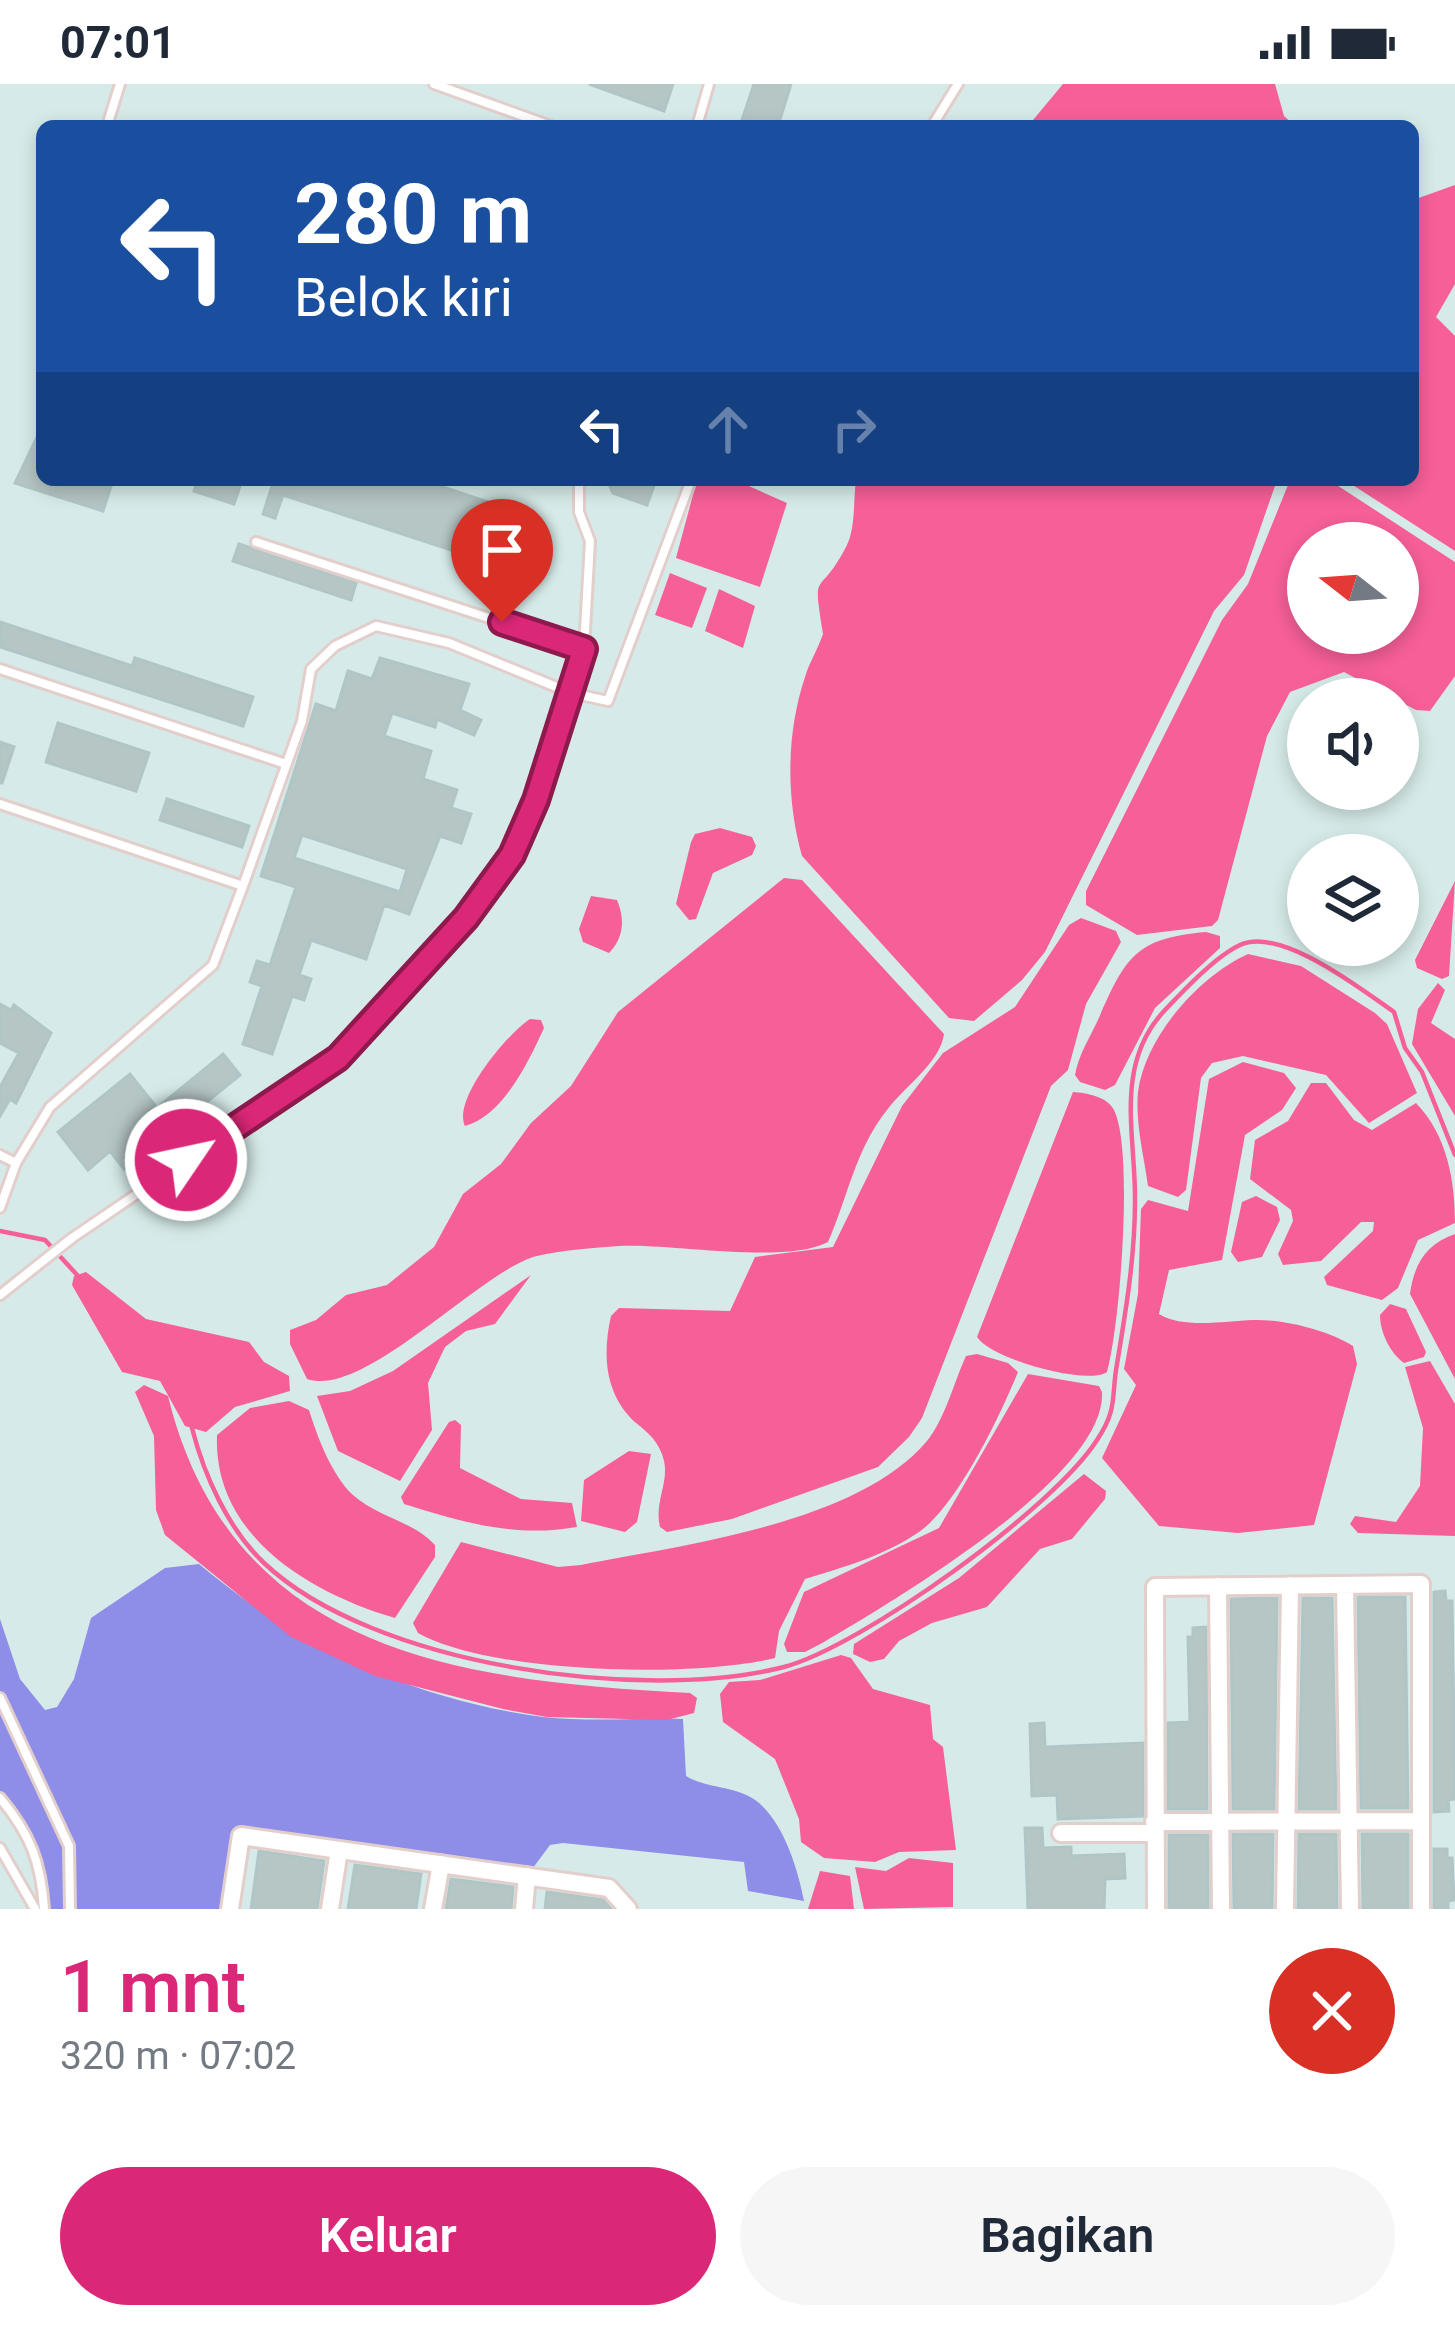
<!DOCTYPE html>
<html lang="id">
<head>
<meta charset="utf-8">
<style>
  :root { --surface:#fff; --page:#f6f6f7; --text:#1f2937; --muted:#747a83; --accent:#db2777 }
  body { margin:0; font-family:Roboto,sans-serif; background:var(--page); color:var(--text); height:100vh; display:flex; flex-direction:column; font-size:45px; white-space:nowrap }
  * { box-sizing:border-box; margin:0 }
  p { font-size:39px; color:var(--muted) }
  .icon { flex:none; width:66px; height:66px; fill:none; stroke:currentColor; stroke-width:2; stroke-linecap:round; stroke-linejoin:round }
  .map { position:relative; height:1825px; overflow:hidden }
  .panel { display:flex; flex-direction:column; background:var(--surface); flex:1 }
  .panel>* { flex:none }
  .top-card { position:absolute; left:36px; top:36px; width:1383px; height:366px; border-radius:18px; box-shadow:0 6px 18px #0003; background:#1a4fa0; color:#fff; overflow:hidden }
  .needle { width:78px; rotate:287deg }
  .buttons { position:absolute; left:1287px; top:438px; display:grid; gap:24px }
  .buttons a { display:grid; place-items:center; width:132px; height:132px; border-radius:50%; background:var(--surface); box-shadow:0 6px 18px #0003; font-size:60px }
  .pin { position:absolute; display:grid; place-items:center; width:102px; height:102px; color:#fff; margin:-123px -51px; border-radius:50% 50% 50% 0; rotate:-45deg; box-shadow:0 0 12px #0007 }
  .pin .icon { rotate:45deg }
  .me { position:absolute; width:132px; margin:-66px; rotate:56deg; stroke-linejoin:round; filter:drop-shadow(0 0 9px #0008) }
  .turn { display:flex; align-items:center; gap:42px; height:252px; padding:0 60px; font-size:54px }
  .turn .icon { width:156px; height:156px; stroke-width:2.5 }
  .turn b { display:block; font-size:84px; line-height:102px }
  .lanes { display:flex; align-items:center; height:114px; padding:0 60px; background:#0003; justify-content:center; gap:60px; direction:ltr }
  .lanes .off { opacity:.35 }
  .round { display:grid; place-items:center; flex:none; width:126px; height:126px; border-radius:63px; background:var(--page) }
  .headline { display:flex; align-items:center; justify-content:space-between; height:204px; padding:0 60px }
  h1 { font-size:72px; font-weight:600; line-height:90px; color:var(--accent) }
  .primary-button { display:flex; gap:24px; margin-top:auto; padding:24px 60px }
  .primary-button a { flex:1; height:138px; border-radius:72px; background:var(--accent); color:#fff; font-size:48px; font-weight:600; line-height:138px; text-align:center }
  .primary-button a+a { background:var(--page); color:var(--text) }
  .status { display:flex; justify-content:space-between; align-items:center; height:84px; padding:0 60px; background:var(--surface); direction:ltr }
  .status svg { height:33px; fill:currentColor }
  .map>svg:first-child { display:block }
</style>
</head>
<body>
<div class="status"><b>07:01</b><svg viewBox="0 0 49 12"><path d="M0 12V9h3v3zM5 12V6h3v6zM10 12V3h3v9zM15 12V0h3v12zM26 1h20v11H26zM47 4h2v5h-2z"/></svg></div>
<div class="map">
<svg width="1455" height="1825" viewBox="0 0 1455 1825">
  <rect width="100%" height="100%" fill="#d6ebe9"/>
  <path fill="#8e8de7" d="M199 1480C296 1562 418 1617 543 1633 589 1638 637 1634 683 1635L686 1692C706 1704 732 1702 752 1714 782 1732 798 1785 804 1817L748 1807 744 1778 563 1759 550 1761 527 1792 242 1752 230 1825H44L42 1787 33 1757 0 1714V1535L20 1595 45 1626 57 1623 74 1595 91 1534 165 1484Z"/>
  <path fill="#f75f99" fill-rule="evenodd" d="M1063 0H1275L1284 32 1295 42H1028Z
    M1455 101V200L1436 233 1455 252V467L1345 396H1413V116Z
    M697 396H735L787 419 760 503 676 474Z
    M856 396H1277L1244 491 1214 527 1045 868 1022 896 974 937 949 934 802 772C786 715 786 650 805 593 809 579 818 565 823 550 812 481 818 517 846 463 856 444 853 417 856 396Z
    M1290 396H1329L1455 478V592L1430 627 1416 626 1344 588 1290 608 1267 652 1218 836 1212 842 1137 851 1086 821V807L1222 536 1248 500ZM1308 459H1398V549H1308Z
    M670 489 707 504 692 544 655 531Z
    M719 505 755 522 743 564 705 547Z
    M720 744 752 753 756 762 752 771 713 789 696 835 689 836 676 820 691 758 695 750Z
    M784 794 802 796 944 950C940 979 904 1003 887 1026 855 1066 848 1113 828 1158 784 1181 672 1159 619 1162 594 1164 561 1166 537 1172 482 1185 365 1315 307 1295L290 1260V1246L316 1236 346 1211 387 1201 434 1163 463 1110 501 1080 531 1039 571 1002 618 928Z
    M1455 797 1449 892 1442 895 1417 884 1415 876Z
    M591 812 617 816C625 835 624 854 609 869L583 858 579 845Z
    M1081 834 1116 847 1121 858 1086 920 1068 986 1051 1002 922 1334 909 1353 878 1383 732 1435 667 1448 660 1443C654 1419 669 1399 664 1377 660 1359 649 1349 636 1339 605 1311 602 1272 611 1232L619 1224 730 1227 755 1173 833 1163 902 1022 943 969 1015 923 1069 841Z
    M1206 848 1220 852V864L1155 924 1115 1001 1105 1006 1080 998 1075 991C1079 968 1092 951 1101 929 1127 870 1139 854 1206 848Z
    M1248 870 1301 882 1375 929 1387 940 1417 1009 1369 1039 1326 991 1243 972 1212 979 1201 994 1186 1106 1178 1113 1148 1102C1144 1072 1135 1038 1138 1008 1145 953 1199 892 1248 870Z
    M1438 899 1445 906 1431 939 1455 955V1032L1412 960 1418 925Z
    M530 935 541 936 544 944C529 977 503 1032 465 1042 452 1016 507 950 530 935Z
    M1243 978 1284 989 1296 1004 1282 1026 1245 1051 1222 1176 1169 1186 1159 1230C1184 1245 1224 1237 1253 1236 1282 1235 1328 1246 1353 1262L1357 1280 1314 1441 1238 1449 1159 1442 1102 1374 1136 1301 1124 1285 1138 1210 1141 1125 1148 1116 1188 1127 1209 995Z
    M1311 999H1326L1354 1036 1372 1046 1416 1019C1447 1051 1455 1096 1455 1139L1418 1156 1398 1204 1382 1216 1327 1201 1324 1193 1373 1147 1374 1138H1361L1321 1177 1283 1181 1278 1170 1293 1137 1291 1126 1250 1095 1255 1056 1288 1037Z
    M1073 1008C1086 1009 1107 1012 1114 1026 1134 1066 1120 1242 1107 1288 1087 1302 991 1275 977 1253Z
    M1256 1112 1277 1123 1280 1136 1262 1173 1238 1178 1231 1168 1242 1118Z
    M1455 1150V1295L1410 1210C1414 1180 1426 1160 1455 1150Z
    M86 1188 146 1235 249 1258 264 1278 289 1292 290 1307 235 1323 206 1348 185 1342 160 1297 122 1288 72 1201 74 1192Z
    M531 1191 495 1240 466 1247 445 1263 428 1299 432 1346 400 1397 338 1367 317 1312 350 1307 393 1287Z
    M1390 1220 1406 1225 1426 1268 1424 1273 1404 1279C1390 1269 1380 1248 1380 1231Z
    M977 1270 1008 1279 1018 1288C1000 1332 957 1422 919 1448 884 1472 844 1483 805 1495L779 1547 775 1574C692 1594 492 1590 418 1549L413 1539 461 1458 558 1483 581 1481C682 1461 857 1440 927 1357 945 1335 954 1298 966 1272Z
    M1430 1277 1455 1320V1452L1358 1449 1350 1440 1355 1432 1396 1438 1420 1402 1423 1344 1405 1283Z
    M1028 1290 1099 1302 1102 1308C1107 1392 890 1519 824 1558L805 1568H787L784 1560 804 1508 939 1444Z
    M144 1301 168 1312C232 1571 464 1597 690 1609L697 1614 694 1629 667 1636 547 1633 503 1625 375 1592 291 1553 165 1451 156 1426 154 1352 135 1308Z
    M289 1317 309 1326C317 1352 332 1392 353 1411 377 1433 413 1437 435 1461V1473L395 1534C310 1509 213 1452 217 1351L250 1324Z
    M455 1336 461 1341 460 1384 521 1415 572 1419 577 1443C515 1454 462 1438 404 1420L401 1413 449 1338Z
    M629 1367 651 1370 637 1438 625 1448 581 1437 584 1396Z
    M1084 1390 1106 1407 1105 1415 1072 1455 1040 1465 987 1523 932 1539 899 1557 884 1575 870 1578 853 1570 854 1560 959 1494Z
    M841 1571 851 1574 873 1605 930 1621 933 1655 943 1663 956 1766 899 1768 875 1778 824 1774 801 1758 799 1735 775 1675 723 1638 720 1610 729 1598 760 1596Z
    M909 1774 953 1779V1823L864 1825 855 1783 886 1787Z
    M820 1787 850 1792 854 1825H808Z"/>
  <g fill="none" stroke-linecap="round" stroke-linejoin="round">
    <path stroke="#f75f99" stroke-width="4.5" d="M0 1147 45 1156 79 1193
      M192 1344C204 1391 228 1445 264 1479 373 1582 642 1619 784 1583 862 1562 1053 1425 1097 1356 1118 1325 1111 1313 1117 1280 1126 1226 1135 1172 1135 1117 1136 1052 1113 981 1165 926 1184 906 1216 872 1240 861 1281 842 1362 906 1394 928L1405 964 1422 988 1455 1071"/>
  </g>
  <path fill="#b6c6c5" stroke="#b0c6c6" stroke-width="3" fill-rule="evenodd" d="M589 0H673L664 27Z
    M754 0H791L778 42H740Z
    M39 349 42 396H113L103 427 15 399Z
    M198 396H242L234 420 194 407Z
    M274 396H422L506 424 488 478 283 411 275 434 263 430Z
    M607 396H656L647 421 613 409Z
    M239 460 356 499 351 516 233 477Z
    M0 538 132 582 135 574 253 613 243 642 0 563Z
    M380 574 469 600 460 626 481 636 474 651 437 635 435 643 392 629 384 652 431 667 423 695 457 706 451 724 471 730 461 759 440 752 409 830 384 821 366 875 311 856 299 891 311 895 304 916 292 912 272 970 243 960 262 902 250 898 257 877 270 881 296 803 261 792 316 620 336 627 348 587 372 595ZM302 751 407 785 400 808 294 774Z
    M58 639 149 669 136 707 46 678Z
    M0 658 14 663 2 699H0Z
    M167 715 249 742 242 763 160 736Z
    M0 920 11 926 14 921 51 949 16 1019 10 1015 0 1032V1003L19 969 0 959Z
    M223 970 240 991 124 1085 110 1067 88 1086 58 1048 130 990 157 1024Z
    M1445 1507 1446 1517H1452L1455 1715 1448 1716 1449 1727 1434 1728V1508Z
    M1358 1513H1405L1408 1724H1361Z
    M1277 1514 1274 1725H1233L1231 1515Z
    M1303 1514H1332L1336 1725H1299Z
    M1206 1543 1207 1725H1168V1639L1190 1638 1188 1553H1193V1544Z
    M1044 1639 1045 1663 1143 1659V1732L1058 1735 1057 1711 1032 1712 1030 1640Z
    M1025 1744H1042L1043 1764 1071 1763V1772L1124 1770 1125 1794 1105 1795 1104 1825H1028Z
    M1233 1750H1273L1272 1825H1234Z
    M1299 1750H1336L1337 1825H1298Z
    M1362 1750H1408V1825H1363Z
    M1169 1751H1208V1825H1169Z
    M1434 1765H1447V1774H1452L1454 1816 1448 1817V1825H1434Z
    M259 1767 324 1777 317 1825H251Z
    M355 1781 421 1790 416 1825H348Z
    M451 1795 513 1803 511 1825H446Z
    M547 1808 603 1816 611 1825H545Z"/>
  <g fill="none" stroke-linecap="round" stroke-linejoin="round">
    <g stroke="#e2cfcc" stroke-width="14">
      <path id="service" d="M434 0 551 42
        M107 42 120 0
        M697 42 709 0
        M932 42 958 0
        M256 458 584 565
        M0 585 286 680
        M0 720 243 802 213 881 50 1023 16 1079 0 1124
        M243 802 302 637 311 585 335 562 376 542 449 559 571 609 608 617 691 396
        M0 1071 16 1079
        M0 1211 72 1154 338 973 466 834 512 771 559 658 584 565 590 457 579 428V396
        M0 1614 69 1762 70 1825
        M0 1714C30 1750 41 1778 44 1825
        M0 1764 35 1825"/>
    </g>
    <g stroke="#e2cfcc" stroke-width="22">
      <path id="minor" d="M1345 1501 1350 1825
        M1218 1502 1221 1825
        M1154 1738 1420 1737
        M1061 1749H1154
        M230 1825 241 1752 609 1804 628 1825
        M330 1825 339 1766
        M433 1825 441 1780
        M524 1825 527 1792
        M1156 1825 1155 1503 1421 1500V1825
        M1285 1825 1290 1501"/>
    </g>
    <use href="#service" stroke="#fff" stroke-width="8"/>
    <use href="#minor" stroke="#fff" stroke-width="16"/>
  </g>
  <g fill="none" stroke-linecap="round" stroke-linejoin="round">
    <g stroke="#8e194d" stroke-width="30">
      <path id="route" d="M186 1076 338 974 466 834 512 771 536 716 584 565 502 538"/>
    </g>
    <use href="#route" stroke="#db2777" stroke-width="21"/>
  </g>
</svg>
<div class="buttons">
<a><svg class="needle" viewBox="-14 -14 28 28"><path d="M0-13l5 13h-10z" fill="#e53935"/><path d="M0 13l5-13h-10z" fill="#747a83"/></svg></a>
<a><svg class="icon" aria-label="sound" viewBox="0 0 24 24"><path d="M4 9h4l5-4v14l-5-4H4zM17 9q2 3 0 6"/></svg></a>
<a><svg class="icon" aria-label="layers" viewBox="0 0 24 24"><path d="M12 4l9 5-9 5-9-5zM3 14l9 5 9-5"/></svg></a>
</div>
<div class="pin" style="left:502px;top:538px;background:#d93025"><svg class="icon" aria-label="arrive" viewBox="0 0 24 24"><path d="M6 21V4h12l-3 4 3 4H6"/></svg></div>
<svg class="me" style="left:186px;top:1076px" viewBox="-20 -20 40 40"><circle r="17" fill="#db2777" stroke="#fff" stroke-width="3"/><path d="M0-11L8 9 0 5-8 9z" fill="#fff"/></svg>
<div class="top-card">
<div class="turn"><svg class="icon" aria-label="left" viewBox="0 0 24 24"><path d="M17 20v-9H6M10 6l-5 5 5 5"/></svg><div><b>280 m</b>Belok kiri</div></div>
<div class="lanes"><svg class="icon" aria-label="left" viewBox="0 0 24 24"><path d="M17 20v-9H6M10 6l-5 5 5 5"/></svg><svg class="icon off" aria-label="ahead" viewBox="0 0 24 24"><path d="M12 20V5M6 11l6-6 6 6"/></svg><svg class="icon off" aria-label="right" viewBox="0 0 24 24"><path d="M7 20v-9h11M14 6l5 5-5 5"/></svg></div>
</div>
</div>
<section class="panel">
<div class="headline"><div><h1>1 mnt</h1><p>320 m · 07:02</p></div><a class="round" style="background:#d93025;color:#fff"><svg class="icon" aria-label="close" viewBox="0 0 24 24"><path d="M6 6l12 12M18 6L6 18"/></svg></a></div>
<div class="primary-button"><a>Keluar</a><a>Bagikan</a></div>
</section>
</body>
</html>
